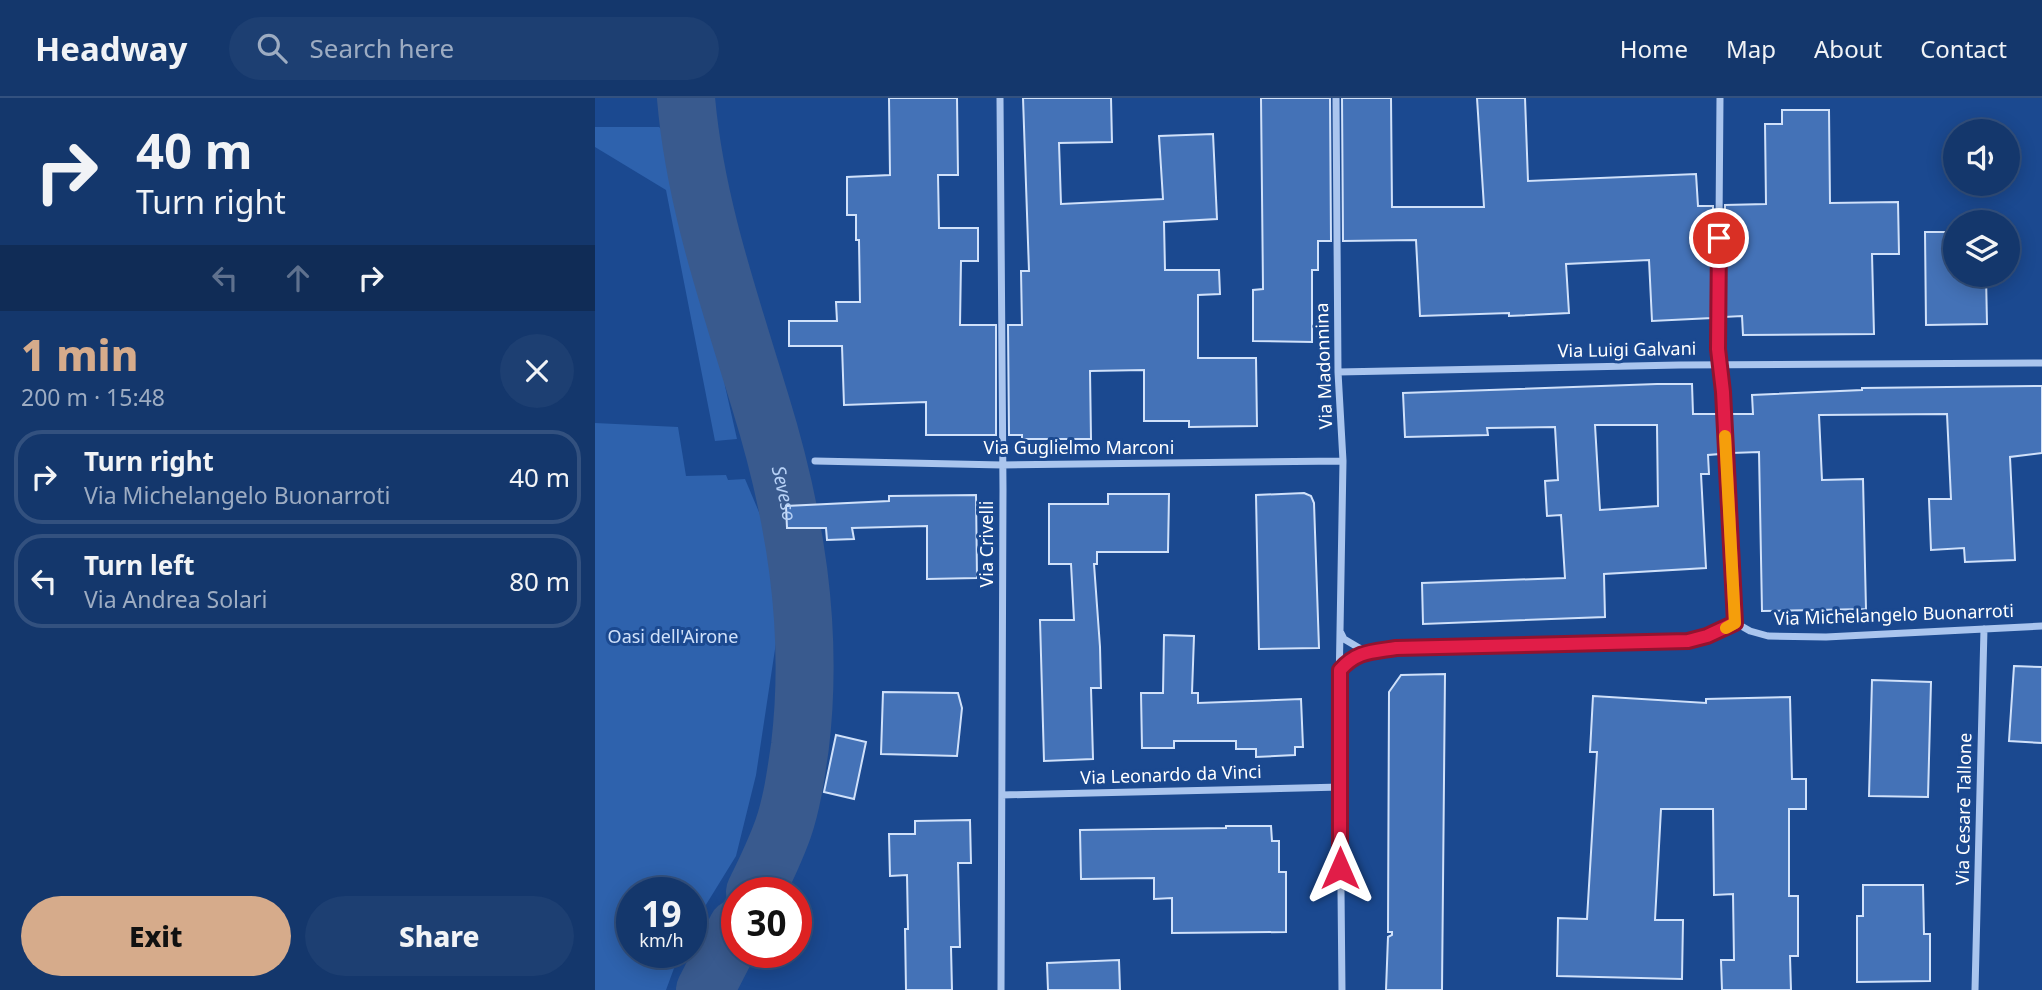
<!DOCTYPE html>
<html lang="en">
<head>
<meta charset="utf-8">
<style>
  :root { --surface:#14376c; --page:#1d3f72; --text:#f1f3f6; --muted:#9dacc2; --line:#33517f; --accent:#d6ab8b }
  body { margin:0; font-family:"Noto Sans",sans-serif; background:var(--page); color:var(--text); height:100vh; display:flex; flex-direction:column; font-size:26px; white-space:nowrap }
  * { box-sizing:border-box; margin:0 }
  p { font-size:23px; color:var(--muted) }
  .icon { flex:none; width:38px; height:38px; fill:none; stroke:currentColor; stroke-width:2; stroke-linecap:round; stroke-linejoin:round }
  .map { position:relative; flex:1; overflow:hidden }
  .sheet { display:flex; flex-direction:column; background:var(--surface); width:595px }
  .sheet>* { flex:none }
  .guide { background:#14376c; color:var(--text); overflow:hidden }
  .controls { position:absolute; left:1348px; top:21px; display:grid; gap:14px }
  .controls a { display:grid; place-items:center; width:77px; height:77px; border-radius:50%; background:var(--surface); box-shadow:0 4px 18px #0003,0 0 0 2px var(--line); font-size:35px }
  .speed { position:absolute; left:21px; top:779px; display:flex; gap:14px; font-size:35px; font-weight:700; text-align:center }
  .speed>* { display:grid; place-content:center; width:91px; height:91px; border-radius:50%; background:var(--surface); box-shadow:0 4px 18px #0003,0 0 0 2px var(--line); line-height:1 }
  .speed small { font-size:18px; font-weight:400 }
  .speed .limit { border:10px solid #d22; background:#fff; color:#111 }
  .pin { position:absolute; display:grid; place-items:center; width:60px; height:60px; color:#fff; margin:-30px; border:4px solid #fff; border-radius:50%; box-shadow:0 2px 7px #0007 }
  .me { position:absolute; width:77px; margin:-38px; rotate:0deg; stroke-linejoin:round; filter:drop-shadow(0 0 5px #0008) }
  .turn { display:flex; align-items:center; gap:24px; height:147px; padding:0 21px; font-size:32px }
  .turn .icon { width:91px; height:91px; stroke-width:2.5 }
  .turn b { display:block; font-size:49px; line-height:60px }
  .lanes { display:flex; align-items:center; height:66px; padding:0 21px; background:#0003; justify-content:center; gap:35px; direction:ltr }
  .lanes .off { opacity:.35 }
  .round { display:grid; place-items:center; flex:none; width:74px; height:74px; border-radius:37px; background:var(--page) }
  .head { display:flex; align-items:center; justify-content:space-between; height:119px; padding:0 21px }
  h1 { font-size:42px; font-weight:800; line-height:52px; color:var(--accent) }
  .button { display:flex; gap:14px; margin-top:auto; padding:14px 21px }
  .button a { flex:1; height:80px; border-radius:42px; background:var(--accent); color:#111; font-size:28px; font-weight:800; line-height:80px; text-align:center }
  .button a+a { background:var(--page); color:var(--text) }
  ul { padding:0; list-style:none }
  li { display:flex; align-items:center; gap:21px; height:94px; margin:0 14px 10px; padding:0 7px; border:4px solid var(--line); border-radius:28px }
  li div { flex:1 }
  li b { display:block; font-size:26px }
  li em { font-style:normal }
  header { display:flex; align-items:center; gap:42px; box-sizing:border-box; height:98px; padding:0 35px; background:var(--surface); border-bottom:2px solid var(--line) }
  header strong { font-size:33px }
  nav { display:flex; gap:38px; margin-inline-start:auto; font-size:24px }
  .search { width:490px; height:63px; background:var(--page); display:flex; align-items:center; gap:18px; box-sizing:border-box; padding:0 24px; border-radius:38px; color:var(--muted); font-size:26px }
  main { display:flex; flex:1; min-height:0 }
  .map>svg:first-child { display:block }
</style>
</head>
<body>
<header>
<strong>Headway</strong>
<div class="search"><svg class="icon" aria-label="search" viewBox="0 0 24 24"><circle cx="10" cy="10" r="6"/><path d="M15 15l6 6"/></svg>Search here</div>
<nav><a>Home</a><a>Map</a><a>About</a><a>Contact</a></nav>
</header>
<main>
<section class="sheet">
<div class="guide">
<div class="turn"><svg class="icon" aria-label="right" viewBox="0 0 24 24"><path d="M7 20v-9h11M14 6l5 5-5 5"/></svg><div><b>40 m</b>Turn right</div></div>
<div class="lanes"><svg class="icon off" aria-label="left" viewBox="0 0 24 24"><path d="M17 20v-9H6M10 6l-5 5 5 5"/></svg><svg class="icon off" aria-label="ahead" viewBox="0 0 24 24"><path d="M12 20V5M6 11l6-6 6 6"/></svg><svg class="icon" aria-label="right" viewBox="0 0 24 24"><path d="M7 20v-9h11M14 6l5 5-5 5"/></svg></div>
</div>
<div class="head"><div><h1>1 min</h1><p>200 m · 15:48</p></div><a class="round"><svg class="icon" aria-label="close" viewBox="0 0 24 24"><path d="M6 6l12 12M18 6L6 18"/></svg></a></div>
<ul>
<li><svg class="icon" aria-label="right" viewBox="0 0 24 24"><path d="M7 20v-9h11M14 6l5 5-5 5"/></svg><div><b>Turn right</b><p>Via Michelangelo Buonarroti</p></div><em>40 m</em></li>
<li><svg class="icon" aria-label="left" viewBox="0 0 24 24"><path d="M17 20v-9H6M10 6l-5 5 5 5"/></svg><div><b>Turn left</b><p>Via Andrea Solari</p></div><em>80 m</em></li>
</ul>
<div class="button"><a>Exit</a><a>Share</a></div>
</section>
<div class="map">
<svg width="1447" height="892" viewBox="0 0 1447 892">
  <rect width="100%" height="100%" fill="#1b4990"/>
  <path fill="#2e62ad" d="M0 29H64L79 42 82 66 94 107V142L103 174 126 243 130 288 142 341 120 343 71 92 0 49Z
    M0 325 83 329 91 378 131 377 133 382 150 381 172 433 187 491 182 538 161 677 141 758 96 831V794H37V854H85L71 892H0Z"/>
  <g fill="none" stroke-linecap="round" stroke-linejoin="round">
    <g stroke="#395a8e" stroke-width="58">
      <path id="s1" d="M91 0C100 105 135 204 165 303 200 416 219 530 205 648 201 676 197 705 188 731 180 753 170 774 160 794"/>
      <path d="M110 892 142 830"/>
    </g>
  </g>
  <path fill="#4472b7" stroke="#d0e1fa" stroke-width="2" fill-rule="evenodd" d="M294 0H362L363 77H343L344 130H383V163H366L365 227H401V337H331V304L249 307 247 248H194V223H242L241 204H265L264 142H261V117H252V79L295 77Z
    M428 0H516L517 44 464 45 466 106 568 101 564 38 618 36 622 121 569 124 570 172H624L625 196 603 197V260H661L662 328 594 329V323H549V272L495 273 496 341H427V337H414L413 227H427L426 173H434Z
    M666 0H735L736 143H723V172H717V244L658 243V192L668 191Z
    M747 0H796L797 109H889L882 0H930L933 83 1101 76 1103 108H1118L1117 220 1057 223 1054 162 971 166 974 215 914 218V215L825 218 821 142 748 143Z
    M1187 12H1234L1235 105 1303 104 1304 156H1277L1279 236 1148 237 1147 218 1129 219 1130 107 1171 106 1170 26H1187Z
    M1330 134H1360V177H1391L1392 226 1331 227Z
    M1062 286H1097L1098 316H1123L1125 356 1113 357 1114 376H1106L1111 470 1009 476 1010 519 828 526 827 485 970 480 966 417 952 418 950 383 963 382 960 329 892 330 893 337 810 339 808 295ZM1000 327H1062L1063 408 1005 412Z
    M1447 288V355L1415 359 1420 462 1370 464 1369 450 1336 452 1334 401H1356L1352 316 1224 317 1227 382 1268 381 1271 511 1167 513 1164 354 1137 355 1135 316H1158L1157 297 1267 292V290Z
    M709 395 716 398 719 405 724 550 664 551 661 397Z
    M513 396H574L573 454H502V466H499L505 549 506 590H496L498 661 449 663 445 522H479L476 466H454V406H513Z
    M381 397 382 480 332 481V428L257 430 259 441 232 442 231 430H192L191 408 294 403V398Z
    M569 537 599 538 597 595H603V605L706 601 708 649H700V657L661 659V651H641V643H579V650H547L546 595H568Z
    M1419 568 1447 569V645L1414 643Z
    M850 576 847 892H791L793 839 797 837V834H793L794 594 806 577Z
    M1277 582 1336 584 1333 699 1274 698Z
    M288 594 363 595 367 610 362 658 286 656Z
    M998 598 1111 605V601L1195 599 1197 681H1211V711H1194V798H1203V858H1195L1196 892H1127L1126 862H1139L1138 796 1119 797 1118 711H1066L1060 822H1088L1087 881 962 878 963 820 992 821 1002 654H995Z
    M241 637 271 644 259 701 229 694Z
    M375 722 376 765H363L365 849H356L357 892H311L310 831H313L312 777 295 778 294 736H320V723Z
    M631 728H676L677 743H684V774H691V834L577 835V800L559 801V780L486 781 485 732 631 730Z
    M1268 787H1328L1329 836H1335V883L1262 884V818H1268Z
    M524 862 525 892H453L452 865Z"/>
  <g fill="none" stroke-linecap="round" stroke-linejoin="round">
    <path stroke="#aac5ee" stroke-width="7" d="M405 0 408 391 406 892
      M741 0 743 274 748 363 744 590 747 892
      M1125 0 1123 251 1126 268 1141 525
      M743 274 1084 267 1447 265
      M220 363 407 367 748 363
      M1141 525 1155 533 1173 538 1231 539 1447 528
      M746 535 749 541 771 554
      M745 572C762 553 777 554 801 550L1093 543 1112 538 1141 525
      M407 697 746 689
      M1380 892 1389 531"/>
  </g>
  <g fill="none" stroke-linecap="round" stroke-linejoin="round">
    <g stroke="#92132f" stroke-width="18">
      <path id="route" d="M745 770V572C762 553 776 554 801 550L1093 543 1112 538 1140 525 1128 294 1123 251 1124 140"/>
    </g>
    <use href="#route" stroke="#e11d48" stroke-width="12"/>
    <path stroke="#f59e0b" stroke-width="12" d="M1130 338 1140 525 1131 530"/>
  </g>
  <g text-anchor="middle" stroke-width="6" stroke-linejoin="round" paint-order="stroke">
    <g font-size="18" fill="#fff" stroke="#1b4990">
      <text transform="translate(1032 252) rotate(-1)" y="6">Via Luigi Galvani</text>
      <text transform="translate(729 268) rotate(-92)" y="6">Via Madonnina</text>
      <text x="484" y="356">Via Guglielmo Marconi</text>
      <text transform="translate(392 446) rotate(-90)" y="6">Via Crivelli</text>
      <text transform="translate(1299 517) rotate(-2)" y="6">Via Michelangelo Buonarroti</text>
      <text transform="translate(576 677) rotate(-2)" y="6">Via Leonardo da Vinci</text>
      <text transform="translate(1369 711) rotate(-89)" y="6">Via Cesare Tallone</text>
    </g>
    <g font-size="18" fill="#d0e1fa" stroke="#1b4990">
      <text x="78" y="545">Oasi dell'Airone</text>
    </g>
    <g font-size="19" font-style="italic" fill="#b6d0f5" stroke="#1b4990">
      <text dy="7" stroke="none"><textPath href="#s1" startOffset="408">Seveso</textPath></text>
    </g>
  </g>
</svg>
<div class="controls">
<a><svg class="icon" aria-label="sound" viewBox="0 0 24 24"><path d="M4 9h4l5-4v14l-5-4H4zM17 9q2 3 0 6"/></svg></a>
<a><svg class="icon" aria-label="layers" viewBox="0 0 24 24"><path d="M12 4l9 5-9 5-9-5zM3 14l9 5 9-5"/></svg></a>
</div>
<div class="speed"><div>19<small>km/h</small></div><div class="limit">30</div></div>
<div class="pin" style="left:1124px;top:140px;background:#d93025"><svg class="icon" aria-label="arrive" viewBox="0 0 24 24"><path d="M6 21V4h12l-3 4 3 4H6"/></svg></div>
<svg class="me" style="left:745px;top:770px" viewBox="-20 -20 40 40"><path d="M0-17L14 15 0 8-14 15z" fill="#e11d48" stroke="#fff" stroke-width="4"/></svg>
</div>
</main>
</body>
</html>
